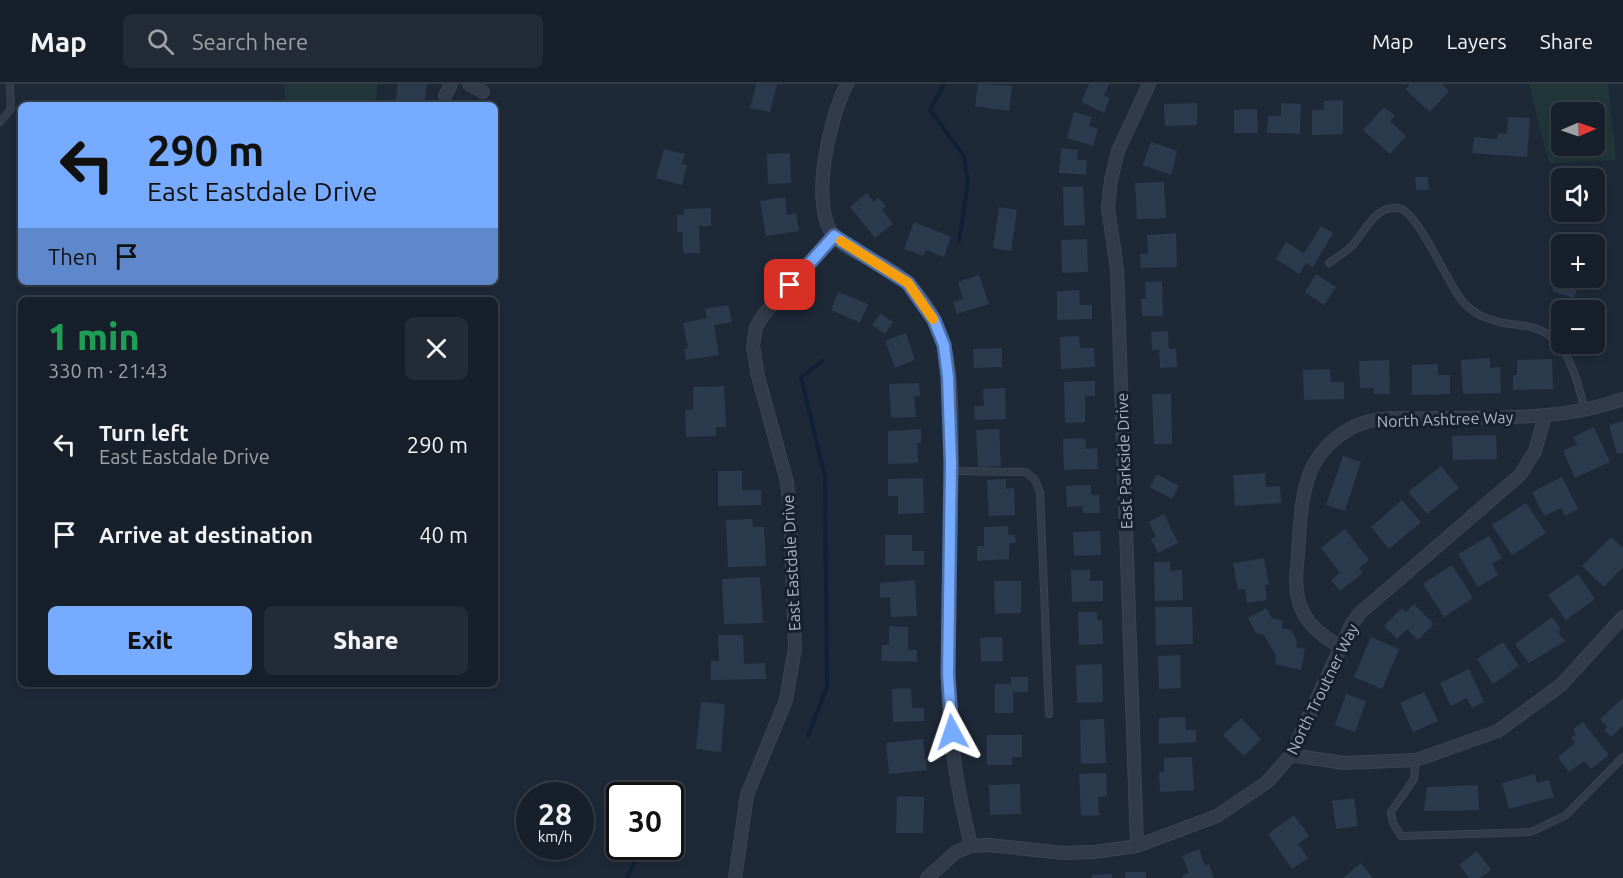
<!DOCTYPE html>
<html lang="en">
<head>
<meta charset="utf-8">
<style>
  :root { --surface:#161f2a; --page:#232c36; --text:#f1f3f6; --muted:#9ea2a8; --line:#353d47; --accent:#77abff }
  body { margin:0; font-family:Ubuntu,sans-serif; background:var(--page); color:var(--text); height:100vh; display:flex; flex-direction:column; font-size:22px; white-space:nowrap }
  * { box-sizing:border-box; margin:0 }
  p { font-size:20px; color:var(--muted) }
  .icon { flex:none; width:33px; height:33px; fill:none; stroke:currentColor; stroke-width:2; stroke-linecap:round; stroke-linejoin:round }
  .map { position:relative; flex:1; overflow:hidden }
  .drawer { position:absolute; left:18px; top:213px; width:480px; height:390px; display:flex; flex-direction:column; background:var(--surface); border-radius:9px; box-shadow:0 3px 9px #0003,0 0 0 2px var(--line) }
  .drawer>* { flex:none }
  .guide { position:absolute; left:18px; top:18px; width:480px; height:183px; border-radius:9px; box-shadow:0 3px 9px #0003,0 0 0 2px var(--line); background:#77abff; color:#111; overflow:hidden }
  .needle { width:39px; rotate:88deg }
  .controls { position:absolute; left:1551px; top:18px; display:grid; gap:12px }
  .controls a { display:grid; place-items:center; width:54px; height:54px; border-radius:9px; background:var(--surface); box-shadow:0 3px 9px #0003,0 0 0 2px var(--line); font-size:30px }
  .speed { position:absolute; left:516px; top:698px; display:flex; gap:12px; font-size:30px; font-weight:700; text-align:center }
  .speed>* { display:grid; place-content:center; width:78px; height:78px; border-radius:50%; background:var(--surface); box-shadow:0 3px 9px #0003,0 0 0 2px var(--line); line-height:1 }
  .speed small { font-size:15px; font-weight:400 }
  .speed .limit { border:3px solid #111; border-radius:9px; background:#fff; color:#111 }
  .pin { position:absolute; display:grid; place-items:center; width:51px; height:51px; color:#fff; margin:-26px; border-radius:12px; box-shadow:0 3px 9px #0006 }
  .me { position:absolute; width:66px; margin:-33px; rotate:355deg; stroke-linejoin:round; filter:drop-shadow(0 0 4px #0008) }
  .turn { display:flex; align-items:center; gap:21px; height:126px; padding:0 30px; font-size:27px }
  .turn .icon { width:78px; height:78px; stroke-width:2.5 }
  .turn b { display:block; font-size:42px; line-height:51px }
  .then { display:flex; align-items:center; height:57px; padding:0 30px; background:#0003; gap:12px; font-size:22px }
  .round { display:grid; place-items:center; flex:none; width:63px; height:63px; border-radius:9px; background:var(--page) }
  .overview { display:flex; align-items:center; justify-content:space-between; height:102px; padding:0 30px }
  h1 { font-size:36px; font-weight:800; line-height:45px; color:#1e9e55 }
  .button { display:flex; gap:12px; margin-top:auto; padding:12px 30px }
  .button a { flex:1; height:69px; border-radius:9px; background:var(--accent); color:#111; font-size:24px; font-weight:800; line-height:69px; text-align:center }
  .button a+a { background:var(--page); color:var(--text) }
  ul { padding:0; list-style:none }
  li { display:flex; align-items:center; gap:18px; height:90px; padding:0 30px }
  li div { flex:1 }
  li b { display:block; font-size:22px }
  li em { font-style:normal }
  header { display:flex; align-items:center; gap:36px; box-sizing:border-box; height:84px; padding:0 30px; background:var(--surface); border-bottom:2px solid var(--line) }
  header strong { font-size:28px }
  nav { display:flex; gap:33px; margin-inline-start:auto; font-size:21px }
  .search { width:420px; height:54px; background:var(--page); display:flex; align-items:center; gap:15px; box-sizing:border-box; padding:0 21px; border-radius:9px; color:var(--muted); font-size:22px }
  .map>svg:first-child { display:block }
</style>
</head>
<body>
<header>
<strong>Map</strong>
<div class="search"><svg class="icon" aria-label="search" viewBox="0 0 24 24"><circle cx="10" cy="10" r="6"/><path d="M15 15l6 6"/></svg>Search here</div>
<nav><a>Map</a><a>Layers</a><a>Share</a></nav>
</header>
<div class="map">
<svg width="1623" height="794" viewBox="0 0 1623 794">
  <rect width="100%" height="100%" fill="#1e2938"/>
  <path fill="#203639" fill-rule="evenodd" d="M285 0H378L375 21H285Z
    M1529 0H1608L1616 76 1549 79ZM1562 28H1594V62H1562Z"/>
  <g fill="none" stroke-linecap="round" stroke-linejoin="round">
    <path stroke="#112036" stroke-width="4" d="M944 0 930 26 964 72 968 98 959 157
      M808 652 827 603 825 393 801 293 822 277
      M627 794 635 778"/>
  </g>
  <path fill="#2c3a4d" d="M398 0H427L424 21H395Z
    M756 0H777L770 28 750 24Z
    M978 0 1012 2 1009 27 975 22Z
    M1089 0H1109L1104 12 1110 14 1104 29 1081 18Z
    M1410 0H1441L1449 7 1430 28 1405 5Z
    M1343 16V50L1312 51V26H1324V17Z
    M1197 19V41L1165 42 1164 20Z
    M1281 19 1301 20 1300 50 1267 49 1268 32H1281Z
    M1384 23 1395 32 1390 37 1406 52 1390 70 1363 46Z
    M1257 25 1258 49H1234V26Z
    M1074 28 1092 33 1089 42 1098 45 1093 62 1067 54Z
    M1508 33 1530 34 1527 73 1472 69 1474 53 1497 55 1498 49 1507 50Z
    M1151 58 1177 67 1171 91 1143 81Z
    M1061 64 1078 66 1077 76H1087L1086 91 1059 89Z
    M664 65 685 70 682 80 687 81 682 101 656 94Z
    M790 69 791 99 768 100 767 70Z
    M1415 93H1428L1429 106H1416Z
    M1164 98 1166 134 1137 135 1135 99Z
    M1083 102 1085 141 1064 142 1063 103Z
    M867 109 874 118 878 114 886 122 882 126 893 140 875 154 850 123Z
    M785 113 787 131 796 129 799 147 766 152 760 117Z
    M999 123 1017 126 1011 167 993 164Z
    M711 124V142H699L700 169H683V148H677V131H684V125Z
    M914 138 951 153 944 173 926 166 923 172 904 165Z
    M1321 142 1333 149 1313 183 1306 179 1299 190 1276 175 1286 158 1304 169Z
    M1176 149 1177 183 1141 184 1140 170H1148L1147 151Z
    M1087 155 1088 188 1062 189 1061 156Z
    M1561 179 1562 194H1581L1574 214 1552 207Z
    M1316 190 1336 203 1324 221 1305 208Z
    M979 191 989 220 957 230 953 218 963 215 958 198Z
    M1162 197 1163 232H1142L1141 215H1146L1145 198Z
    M1079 206 1080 221H1092V235L1057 236V207Z
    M838 208 868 220 860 239 831 226Z
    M728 221 732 238 714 241 719 271 686 276 684 265 688 264 683 239 707 234 705 225Z
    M881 229 893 238 885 250 872 241Z
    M1168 247 1169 265H1176L1177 283 1160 284 1159 266H1152L1151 248Z
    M906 249 915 276 895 284 885 257Z
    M1079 252 1080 264H1094L1095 283 1061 285 1060 253Z
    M1002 264V283L974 284 973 265Z
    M1490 274V284L1500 283 1501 309 1463 310 1461 276Z
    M1552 275 1553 305 1513 306V291H1517V276Z
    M1389 276 1390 310H1374V304H1360L1359 277Z
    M1438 280V291H1450V310L1412 311V281Z
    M1330 285 1331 298H1344V315L1304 316 1303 286Z
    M1095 297V312H1085V338L1065 339 1064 298Z
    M919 299 920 312H914L916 333 891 334 889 300Z
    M724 302 726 343H716V352L686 353 685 326H693V303Z
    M1005 304 1006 335 975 336 974 322H984L983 305Z
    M1152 310H1171L1172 360H1154Z
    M1623 337V369L1617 370 1609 341Z
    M1594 343 1610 378 1575 394 1563 367 1577 360 1573 353Z
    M921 345V359H917L918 379 888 380V347Z
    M999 345 1001 382 978 383 976 346Z
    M1496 351 1497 375 1453 376 1452 352Z
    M1085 354 1086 365 1097 364 1098 385 1064 386 1063 355Z
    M1343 372 1361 378 1345 427 1326 421Z
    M1441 382 1459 404 1427 430 1408 408Z
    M718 387H742V406H761V421L718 422Z
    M1265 389 1266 403 1280 402 1281 419 1235 422 1233 391Z
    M1157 390 1179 402 1172 415 1150 403Z
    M1562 393 1578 425 1565 432 1561 424 1544 432 1532 408Z
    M923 394 924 429 898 430V412H888V395Z
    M1006 395V405L1014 404 1015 431 989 432 987 396Z
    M1091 401V411H1099L1100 429H1083L1082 422 1067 423 1066 402Z
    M1402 416 1421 438 1389 465 1371 443Z
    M1526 419 1546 449 1512 471 1492 441Z
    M1164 430 1178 459 1158 469 1151 455 1156 453 1149 438Z
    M752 435 753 443H764L766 482 728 483 726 436Z
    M1008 442V451H1015L1016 459H1009V475L977 477V462H984V443Z
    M1345 445 1369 476 1359 484 1363 489 1340 507 1331 496 1340 489 1321 464Z
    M1100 447 1101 471 1074 472 1073 448Z
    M885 451H912V467H924V481H885Z
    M1489 452 1502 474 1492 480 1498 491 1478 503 1458 470Z
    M1611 453 1623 464V483L1604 503 1582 482Z
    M1264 474 1269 500 1265 501 1267 516 1247 519 1245 505 1238 506 1233 479Z
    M1154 478H1170V487L1182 486 1183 516 1155 517Z
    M1452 481 1473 514 1444 533 1423 500Z
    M1071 486H1090V497H1103V517L1072 518Z
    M1578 490 1595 515 1566 536 1548 511Z
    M760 493 763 539 724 540 722 495Z
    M915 496 917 532 891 533 890 513 880 514V499Z
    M994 497H1021V529L995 530Z
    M1414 520 1434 540 1418 556 1407 545 1397 555 1384 542 1402 524 1406 528Z
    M1155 523H1192L1193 560 1156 561Z
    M1266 524 1272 534 1283 537 1282 544 1291 546 1297 557 1296 563 1305 565 1301 586 1275 580 1276 572 1264 551 1256 549 1248 534Z
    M1078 528H1097V536H1102L1103 560 1079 561Z
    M1552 533 1561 545 1558 548 1565 557 1529 579 1515 560Z
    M889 542 908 543V566H917V578L881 577 882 561H889Z
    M718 551H743L744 580 765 579 766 595 711 596V577H719Z
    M1002 553 1003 577 981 578 980 554Z
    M1371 553 1399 565 1382 605 1354 593Z
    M1503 558 1519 582 1493 600 1477 575Z
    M1180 571 1181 604 1159 605 1158 572Z
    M1102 580 1103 618 1077 619 1076 581Z
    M1469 585 1484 618 1472 624 1467 614 1451 622 1440 599Z
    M1011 593H1028V608H1013V629H995V600H1011Z
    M911 604 912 624H924V637L893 638 892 605Z
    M1424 608 1438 637 1413 648 1400 619Z
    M1346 610 1366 617 1355 648 1335 641Z
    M1623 614V642L1611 653 1604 646 1607 643 1600 635Z
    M701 618 725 620 721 668 696 665Z
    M1185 633 1186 646H1196V658L1159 660V634Z
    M1241 634 1261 655 1244 672 1223 651Z
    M1104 635 1106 679 1081 680 1080 636Z
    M1583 638 1609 671 1591 685 1584 677 1569 688 1558 673 1575 659 1571 654 1576 650 1573 645Z
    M987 651H1022V673H1012V681H987Z
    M923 655 927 686 889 690 886 659Z
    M1192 673 1194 706 1160 708 1159 688H1164V674Z
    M1106 689 1107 712 1098 713 1099 731 1081 732 1079 690Z
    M1535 690 1537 699 1549 696 1554 713 1509 725 1502 699Z
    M1020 700 1021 730 990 731 989 701Z
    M1478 701 1479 726 1424 727 1427 703Z
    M897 712 924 713 923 749H896Z
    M1354 714 1358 742 1336 745 1332 717Z
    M1294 731 1309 752 1298 760 1308 774 1292 785 1268 750Z
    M1199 765 1205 782 1209 780 1214 794H1183L1182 792 1189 789 1182 772Z
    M1477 767 1491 786 1480 794H1469L1459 781Z
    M1361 779 1373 794H1343Z
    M1125 788H1146V794H1125Z
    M1112 790V794H1092V791Z"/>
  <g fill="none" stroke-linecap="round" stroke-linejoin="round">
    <g stroke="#3b4452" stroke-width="8">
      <path id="service" d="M0 38 11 25 10 0
        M1329 179C1336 174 1344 169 1351 163 1364 150 1374 121 1398 124 1418 126 1448 202 1464 219 1476 232 1488 235 1504 239 1515 241 1529 241 1540 246 1569 258 1578 299 1585 327
        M952 387 1026 388 1035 396 1040 408 1049 630
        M1416 676 1414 695 1391 728 1393 739 1401 752 1531 748 1566 731 1623 673"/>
    </g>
    <g stroke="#3b4452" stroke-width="14">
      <path id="minor" d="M469 0 483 8
        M847 0C830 32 808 123 835 153 848 167 869 174 886 183 914 199 936 230 944 261 955 302 951 372 951 415 950 484 946 555 949 624 951 671 960 717 971 762
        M445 12 451 0
        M1341 563C1307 544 1292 523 1297 482 1300 451 1299 412 1312 384 1323 362 1343 345 1366 338 1388 332 1412 335 1434 334 1498 333 1562 337 1623 315
        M1291 671 1344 679 1416 676 1498 647 1561 601 1623 533
        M1137 762 1117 185 1108 124 1111 96 1118 67 1149 0
        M735 794 747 711 786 616 795 564 790 425 787 398 758 292 753 262 756 243 764 230 834 152
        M927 794 956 768 971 762 989 761 1064 769 1094 768 1137 762 1217 732 1267 698 1291 671 1351 541 1360 529 1520 391 1535 367 1545 332"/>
    </g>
    <use href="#service" stroke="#313b49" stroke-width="6"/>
    <use href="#minor" stroke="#313b49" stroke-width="12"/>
  </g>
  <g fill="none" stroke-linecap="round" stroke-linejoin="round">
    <g stroke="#4d6fa6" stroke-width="15">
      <path id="route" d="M790 201 834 152 908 199 934 236 944 261 948 293 951 379 948 590 952 648"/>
    </g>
    <use href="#route" stroke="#77abff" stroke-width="10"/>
    <path stroke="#f59e0b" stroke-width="10" d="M841 157 908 199 933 235"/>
  </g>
  <g text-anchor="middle" stroke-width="6" stroke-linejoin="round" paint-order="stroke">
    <g font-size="16" fill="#abb5c6" stroke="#17202d">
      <text transform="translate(1445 335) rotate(-2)" y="6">North Ashtree Way</text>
      <text transform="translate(1124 377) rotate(-92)" y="6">East Parkside Drive</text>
      <text transform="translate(791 479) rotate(-93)" y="6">East Eastdale Drive</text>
      <text transform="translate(1322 605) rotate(-64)" y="6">North Troutner Way</text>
    </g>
  </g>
</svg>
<div class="controls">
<a><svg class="needle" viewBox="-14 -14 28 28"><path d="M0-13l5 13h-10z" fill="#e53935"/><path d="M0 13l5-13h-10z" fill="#9ea2a8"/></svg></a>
<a><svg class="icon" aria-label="sound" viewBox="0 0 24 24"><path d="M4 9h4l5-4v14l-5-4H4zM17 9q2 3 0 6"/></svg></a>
<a>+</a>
<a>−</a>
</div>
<div class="speed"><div>28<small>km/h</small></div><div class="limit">30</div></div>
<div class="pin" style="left:790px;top:201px;background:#d93025"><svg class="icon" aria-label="arrive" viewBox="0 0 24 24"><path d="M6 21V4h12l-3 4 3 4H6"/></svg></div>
<svg class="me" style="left:952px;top:648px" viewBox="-20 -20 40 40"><path d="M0-17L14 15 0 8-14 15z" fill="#77abff" stroke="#fff" stroke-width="4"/></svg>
<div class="guide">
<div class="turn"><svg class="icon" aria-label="left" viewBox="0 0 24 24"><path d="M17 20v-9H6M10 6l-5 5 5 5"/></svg><div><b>290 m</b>East Eastdale Drive</div></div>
<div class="then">Then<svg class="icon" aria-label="arrive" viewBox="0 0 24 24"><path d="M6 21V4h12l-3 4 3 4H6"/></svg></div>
</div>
<section class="drawer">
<div class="overview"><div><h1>1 min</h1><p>330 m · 21:43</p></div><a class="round"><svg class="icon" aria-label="close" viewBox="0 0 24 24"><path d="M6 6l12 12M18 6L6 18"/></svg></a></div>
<ul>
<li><svg class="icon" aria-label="left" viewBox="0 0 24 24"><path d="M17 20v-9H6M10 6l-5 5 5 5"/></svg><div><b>Turn left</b><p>East Eastdale Drive</p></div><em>290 m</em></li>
<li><svg class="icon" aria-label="arrive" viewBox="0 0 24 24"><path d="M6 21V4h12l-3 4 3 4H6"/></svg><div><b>Arrive at destination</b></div><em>40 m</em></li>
</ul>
<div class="button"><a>Exit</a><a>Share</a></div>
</section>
</div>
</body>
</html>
